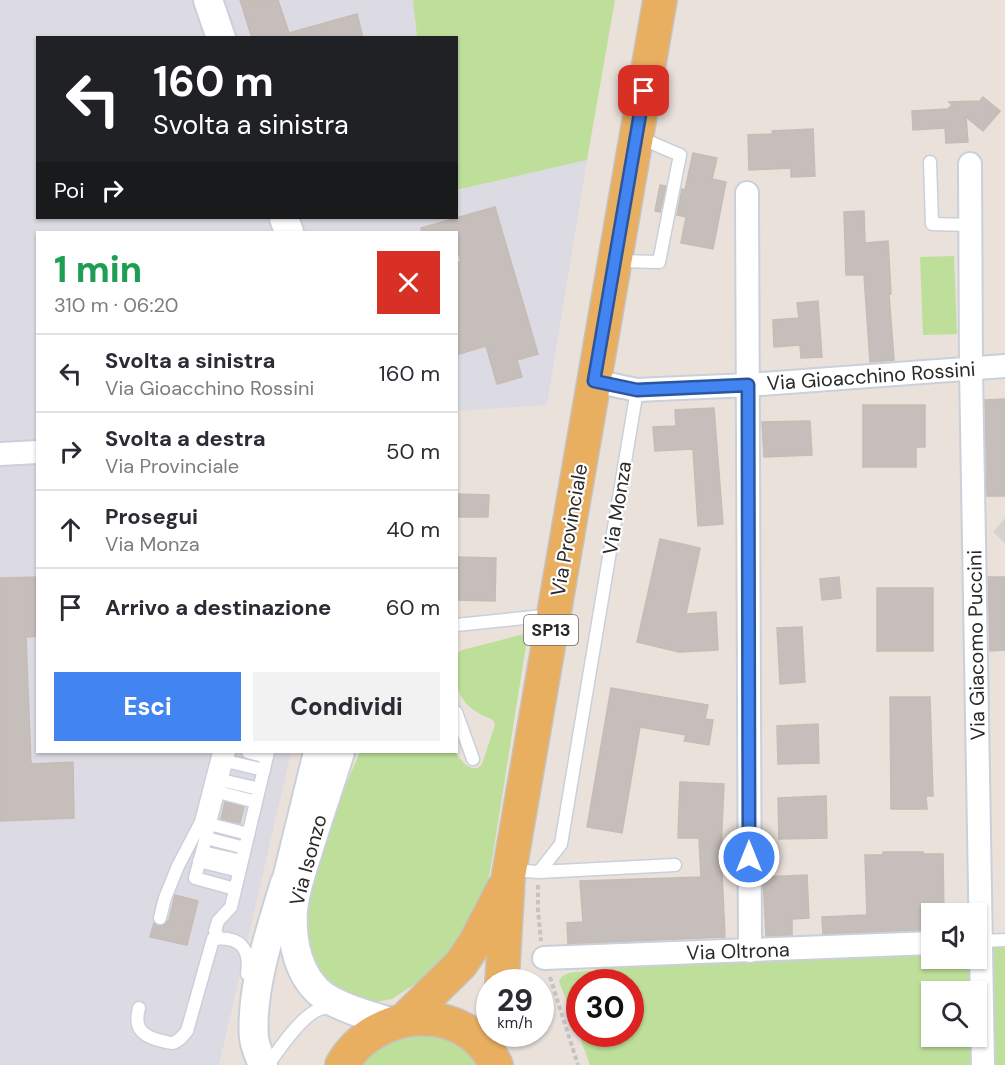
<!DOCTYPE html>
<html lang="it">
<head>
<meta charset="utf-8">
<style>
  :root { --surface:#fff; --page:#f2f2f3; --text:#2b2b33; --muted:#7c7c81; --line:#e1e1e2; --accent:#4284f1 }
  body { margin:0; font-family:"DM Sans",sans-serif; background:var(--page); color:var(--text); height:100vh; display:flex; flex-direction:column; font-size:22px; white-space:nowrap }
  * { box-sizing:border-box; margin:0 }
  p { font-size:20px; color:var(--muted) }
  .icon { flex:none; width:33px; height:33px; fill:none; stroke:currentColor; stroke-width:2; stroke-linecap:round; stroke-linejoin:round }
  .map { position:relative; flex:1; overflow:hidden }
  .details { position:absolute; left:36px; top:231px; width:422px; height:522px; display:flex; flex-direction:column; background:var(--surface); border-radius:0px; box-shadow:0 2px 4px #0004 }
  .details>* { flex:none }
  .banner { position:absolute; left:36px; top:36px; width:422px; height:183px; border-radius:0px; box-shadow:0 2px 4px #0004; background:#202124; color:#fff; overflow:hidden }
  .fabs { position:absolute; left:921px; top:903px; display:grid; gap:12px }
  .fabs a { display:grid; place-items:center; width:66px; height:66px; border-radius:0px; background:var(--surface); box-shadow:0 2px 4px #0004; font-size:30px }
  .speed { position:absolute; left:476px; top:969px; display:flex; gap:12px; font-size:30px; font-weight:700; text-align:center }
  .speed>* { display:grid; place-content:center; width:78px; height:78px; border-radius:50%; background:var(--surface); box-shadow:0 2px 4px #0004; line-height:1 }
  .speed small { font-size:15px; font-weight:400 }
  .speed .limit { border:9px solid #d22; background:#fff; color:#111 }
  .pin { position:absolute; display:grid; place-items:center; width:51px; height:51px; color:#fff; margin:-26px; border-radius:12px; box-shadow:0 3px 9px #0006 }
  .me { position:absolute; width:66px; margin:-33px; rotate:0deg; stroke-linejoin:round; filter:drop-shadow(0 0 4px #0008) }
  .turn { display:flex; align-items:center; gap:21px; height:126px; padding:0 18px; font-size:27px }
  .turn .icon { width:78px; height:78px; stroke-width:2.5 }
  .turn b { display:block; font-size:42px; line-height:51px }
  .then { display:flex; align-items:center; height:57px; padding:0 18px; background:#0003; gap:12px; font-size:22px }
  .round { display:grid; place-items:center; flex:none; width:63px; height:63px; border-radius:0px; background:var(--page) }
  .headline { display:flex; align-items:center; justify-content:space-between; height:102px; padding:0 18px }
  h1 { font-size:36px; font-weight:800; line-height:45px; color:#1e9e55 }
  .primary-button { display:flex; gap:12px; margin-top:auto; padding:12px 18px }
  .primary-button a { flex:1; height:69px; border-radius:0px; background:var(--accent); color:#fff; font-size:24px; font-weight:800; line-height:69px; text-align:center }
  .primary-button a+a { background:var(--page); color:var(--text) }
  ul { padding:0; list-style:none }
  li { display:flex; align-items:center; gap:18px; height:78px; padding:0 18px; border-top:2px solid var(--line) }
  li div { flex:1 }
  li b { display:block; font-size:22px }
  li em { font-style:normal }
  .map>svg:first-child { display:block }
</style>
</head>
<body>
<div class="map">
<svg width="1005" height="1065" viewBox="0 0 1005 1065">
  <rect width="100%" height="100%" fill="#eae1db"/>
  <path fill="#dcdbe3" d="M0 0H413L417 37 38 38V218H456V190L587 160 547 405 456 411V232H38V752H291L219 1065H0Z"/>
  <path fill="#bedf9a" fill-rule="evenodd" d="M413 0H615L587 160 456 190V38L417 37Z
    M954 256 957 334 923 335 920 257Z
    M528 633 493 854 487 887 475 912 446 955 432 973 392 999 375 1002 356 996 338 988 321 972 310 948 304 918 320 844 360 752H455C462 761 466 769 478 768L482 764 495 725 493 720C456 704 456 692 456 654L462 650Z
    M990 945H1005V1065H996Z
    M931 948 932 958 967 959 969 966V991L932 992V1036L970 1037V1065H590L559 981C564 969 583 973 594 970 601 968 605 965 611 961ZM579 982H630V1034H579Z
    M446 1034 483 1065H356L391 1037Z"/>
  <path fill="#d7d2ce" d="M1005 518V543L993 532Z"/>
  <path fill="#c6bebb" stroke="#c6bcb5" stroke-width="1.5" d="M240 0H278L289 33 357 14 363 38H252Z
    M983 97 1000 111 983 131 966 117 968 142 946 143 945 128 913 130 912 111 948 109 952 105 949 102 980 101Z
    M813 129 815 176 791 177V168L749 170 748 135 773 134 772 131Z
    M693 153 717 158 712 179 726 182 713 249 681 243 686 217 677 215 682 189 685 190Z
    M660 185 666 186 660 212 655 211Z
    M495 207 538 354 517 360 522 377 497 384 486 346 456 355V263L461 261 456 245V232H422L421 228Z
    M864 211 865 243 888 241 891 294H889L894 360 870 362 864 275H846L844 212Z
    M818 301 822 357 801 358 800 345 774 347 773 320 799 318 797 303Z
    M1005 399V496H987L985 400Z
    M863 405H925V447H916V467H863Z
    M714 408 723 524 698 526 693 449 655 451 653 427 676 426 675 410Z
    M810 421 812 455 764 457 762 422Z
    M456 494 489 495 488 517H456Z
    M660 539 700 548 686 614 716 612 718 650 679 652 637 642Z
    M456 557 496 558 495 601 456 600Z
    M38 577V636L26 637 31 764 73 762 74 818 0 821V578Z
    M839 577 841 598 822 600 820 579Z
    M988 577H1005V650L990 651Z
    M877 588H933V651H877Z
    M802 627 805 682 780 684 777 628Z
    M611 688 708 705 705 719 713 720 709 745 684 741 686 735 640 727 622 833 587 827Z
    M890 697H930L933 796H926L927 809H891Z
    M818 724 819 763 778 764 777 726Z
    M680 782 724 784 721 851 725 937 568 944 567 923 583 922 580 881 701 877 699 838H678Z
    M826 796 827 838 779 839 778 798Z
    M225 802 244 807 240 823 221 819Z
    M883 852H923V854H943L944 914H932V930L823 934 822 917 867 915 865 855H883Z
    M807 875 809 918 792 919V935L766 936 763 877Z
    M175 895 198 901 187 945 150 937 154 923 162 926 169 920Z"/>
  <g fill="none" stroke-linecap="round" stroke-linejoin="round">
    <g stroke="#c9d0da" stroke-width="15">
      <path id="service" d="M930 162 932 224 970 225
        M616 261 659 262 680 155 638 137
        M456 625 553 615
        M456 712 473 759
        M229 752 195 878 235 889
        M248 752 267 757
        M226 761 264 770
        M221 780 259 789
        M218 792 256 802
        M209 824 248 834
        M206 838 245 848
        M202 852 242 861
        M199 861 239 871
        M511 870 539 872 675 865
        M539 872 561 844 637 390
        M160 918 165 898 178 866 201 822 219 752
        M219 938 215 931 218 921 231 907 268 752
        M982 941 1005 940
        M139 1008C134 1026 140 1035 158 1040 162 1041 168 1043 172 1043 179 1042 183 1035 187 1031L213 939C240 936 251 948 247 974
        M268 1065C279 1049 302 1015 320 1009 325 1007 330 1008 335 1008"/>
    </g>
    <g stroke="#c9d0da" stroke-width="26">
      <path id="minor" d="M970 164 971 368 983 1065
        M747 193 750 951
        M594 381 637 390 748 385 1005 366
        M0 454 38 452
        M279 899 315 752
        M544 958 932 943"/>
    </g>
    <g stroke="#c9d0da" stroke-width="32">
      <path id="tertiary" d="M208 0 221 38
        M284 218 289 232
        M340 752C330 784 319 816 309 848 303 868 295 889 293 910 291 941 298 978 325 997 346 1010 371 1016 394 1023
        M263 1065C260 1057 255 1047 254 1038 250 991 271 928 285 883"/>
    </g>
    <g stroke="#c3c3c3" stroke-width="36">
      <path id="primary" d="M502 982 508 879 660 0
        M403 1021 461 964 475 943 503 889
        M342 1065C375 1007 466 1000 496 1065"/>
    </g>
    <path stroke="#c3c3c3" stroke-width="4" stroke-dasharray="4.5 3" stroke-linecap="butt" d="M538 885V910L541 941
      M550 977 578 1065"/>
    <use href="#service" stroke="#fff" stroke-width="12"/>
    <use href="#minor" stroke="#fff" stroke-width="22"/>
    <use href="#tertiary" stroke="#fff" stroke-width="28"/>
    <use href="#primary" stroke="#e9af61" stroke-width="33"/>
  </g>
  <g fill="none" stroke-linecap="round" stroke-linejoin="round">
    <g stroke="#2b569d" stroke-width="15">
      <path id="route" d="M644 91 594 381 637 390 748 385 749 857"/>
    </g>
    <use href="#route" stroke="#4284f1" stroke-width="10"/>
  </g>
  <g text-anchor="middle" stroke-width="4.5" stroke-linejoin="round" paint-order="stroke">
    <rect fill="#fff" stroke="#696969" stroke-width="1.5" x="524" y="615" width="54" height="30" rx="4.5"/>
    <g font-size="18" font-weight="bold" fill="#292929">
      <text x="551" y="636">SP13</text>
    </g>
    <g font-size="20" fill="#292929" stroke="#fff">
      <text transform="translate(871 376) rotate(-4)" y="7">Via Gioacchino Rossini</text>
      <text transform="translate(617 508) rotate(-81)" y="7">Via Monza</text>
      <text transform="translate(569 530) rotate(-80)" y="7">Via Provinciale</text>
      <text transform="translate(976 645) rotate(-91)" y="7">Via Giacomo Puccini</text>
      <text transform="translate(308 860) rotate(-75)" y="7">Via Isonzo</text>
      <text transform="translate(738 951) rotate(-2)" y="7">Via Oltrona</text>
    </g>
  </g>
</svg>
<div class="fabs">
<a><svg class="icon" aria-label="sound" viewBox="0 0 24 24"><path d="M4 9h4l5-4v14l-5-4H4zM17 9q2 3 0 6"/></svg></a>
<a><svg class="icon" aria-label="search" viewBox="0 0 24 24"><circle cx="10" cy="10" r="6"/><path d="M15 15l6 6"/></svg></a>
</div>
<div class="speed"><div>29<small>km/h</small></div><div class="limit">30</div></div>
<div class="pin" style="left:644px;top:91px;background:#d93025"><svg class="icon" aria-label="arrive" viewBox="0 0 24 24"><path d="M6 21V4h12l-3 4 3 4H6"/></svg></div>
<svg class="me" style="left:749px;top:857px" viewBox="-20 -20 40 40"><circle r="17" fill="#4284f1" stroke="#fff" stroke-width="3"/><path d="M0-11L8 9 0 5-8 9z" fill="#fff"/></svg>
<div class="banner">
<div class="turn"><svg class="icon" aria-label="left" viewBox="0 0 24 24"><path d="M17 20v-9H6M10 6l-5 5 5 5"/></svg><div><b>160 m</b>Svolta a sinistra</div></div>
<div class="then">Poi<svg class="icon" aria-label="right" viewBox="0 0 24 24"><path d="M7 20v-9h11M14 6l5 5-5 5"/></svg></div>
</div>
<section class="details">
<div class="headline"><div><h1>1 min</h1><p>310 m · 06:20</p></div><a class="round" style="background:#d93025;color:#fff"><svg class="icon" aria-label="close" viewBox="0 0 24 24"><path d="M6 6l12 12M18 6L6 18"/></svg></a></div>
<ul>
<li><svg class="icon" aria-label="left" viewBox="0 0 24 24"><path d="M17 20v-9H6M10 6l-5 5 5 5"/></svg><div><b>Svolta a sinistra</b><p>Via Gioacchino Rossini</p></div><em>160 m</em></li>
<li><svg class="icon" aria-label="right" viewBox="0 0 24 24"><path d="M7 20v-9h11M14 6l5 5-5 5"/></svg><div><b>Svolta a destra</b><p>Via Provinciale</p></div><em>50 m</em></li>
<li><svg class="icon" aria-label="ahead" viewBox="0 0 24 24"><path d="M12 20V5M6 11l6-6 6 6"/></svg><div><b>Prosegui</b><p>Via Monza</p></div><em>40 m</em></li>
<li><svg class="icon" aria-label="arrive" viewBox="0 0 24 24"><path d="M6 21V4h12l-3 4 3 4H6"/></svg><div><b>Arrivo a destinazione</b></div><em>60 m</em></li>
</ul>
<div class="primary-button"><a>Esci</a><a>Condividi</a></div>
</section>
</div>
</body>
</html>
